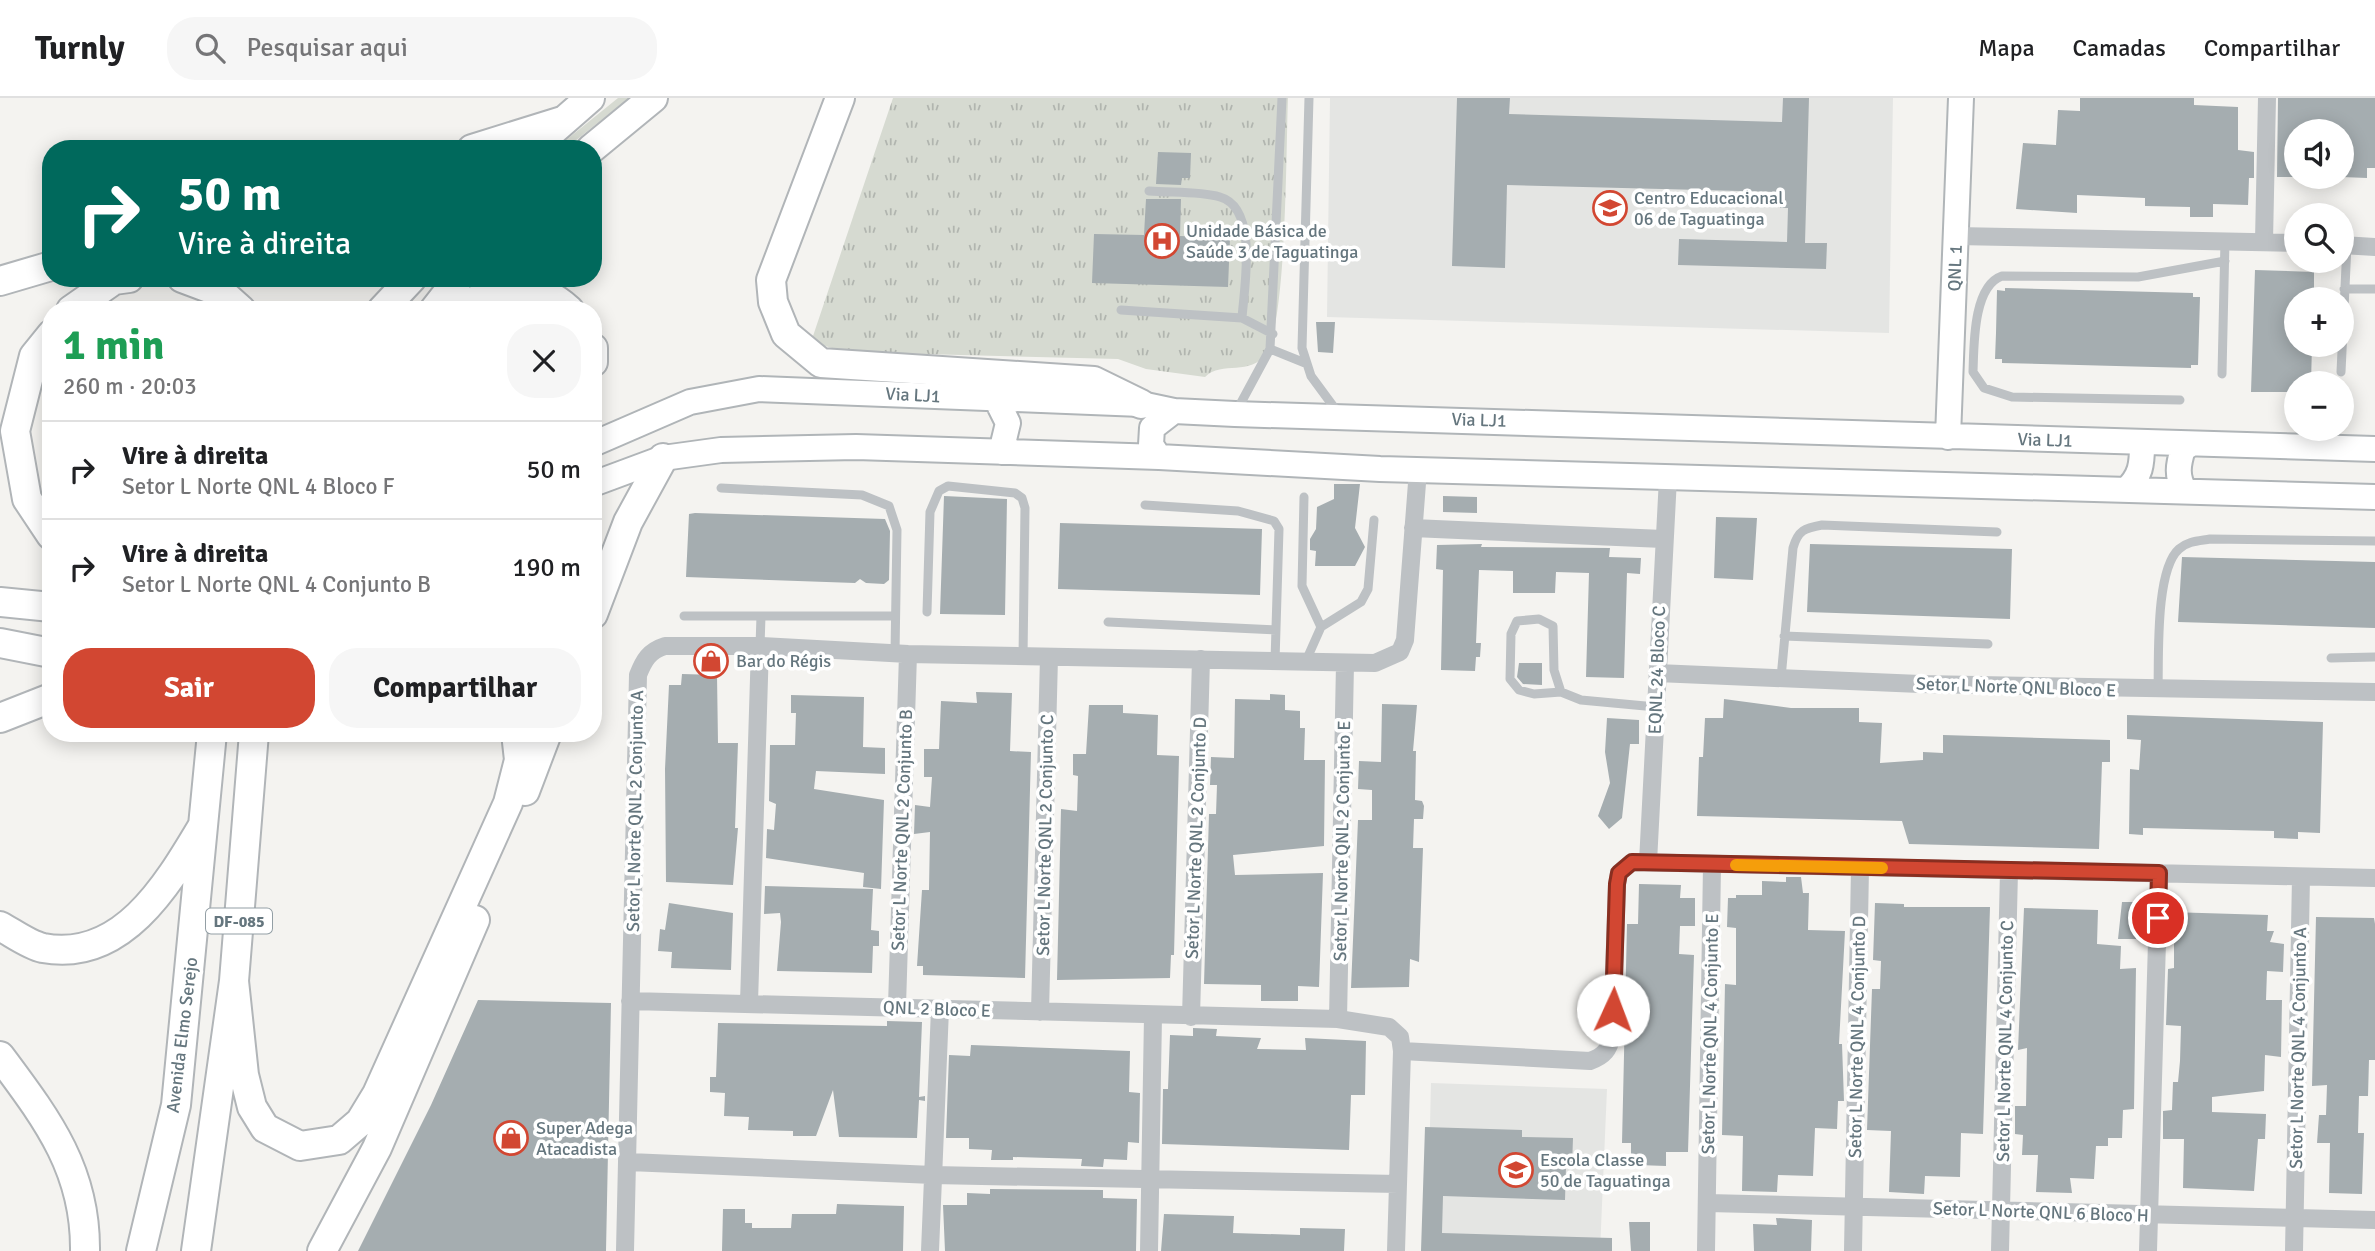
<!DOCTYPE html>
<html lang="pt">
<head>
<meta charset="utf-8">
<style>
  :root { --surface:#fff; --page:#f6f6f6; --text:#202124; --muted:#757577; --line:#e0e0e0; --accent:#d24732 }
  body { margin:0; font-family:Signika,sans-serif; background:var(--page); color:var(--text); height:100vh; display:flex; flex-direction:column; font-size:26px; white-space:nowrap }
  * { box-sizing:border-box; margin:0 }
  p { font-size:23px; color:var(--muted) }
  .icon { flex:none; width:38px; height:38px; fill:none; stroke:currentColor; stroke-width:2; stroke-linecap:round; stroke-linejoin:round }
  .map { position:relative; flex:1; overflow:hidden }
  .panel { position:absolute; left:42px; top:203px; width:560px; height:441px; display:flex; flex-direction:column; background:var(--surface); border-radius:28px; box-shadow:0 4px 18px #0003 }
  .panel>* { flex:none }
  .banner { position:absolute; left:42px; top:42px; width:560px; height:147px; border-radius:28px; box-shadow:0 4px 18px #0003; background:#00695c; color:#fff; overflow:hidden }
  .controls { position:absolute; left:2284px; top:21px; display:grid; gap:14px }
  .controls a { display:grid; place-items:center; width:70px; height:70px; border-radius:50%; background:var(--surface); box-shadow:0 4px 18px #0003; font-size:35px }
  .pin { position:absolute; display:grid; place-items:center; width:60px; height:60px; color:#fff; margin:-30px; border:4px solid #fff; border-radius:50%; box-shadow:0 2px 7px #0007 }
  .me { position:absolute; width:77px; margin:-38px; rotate:2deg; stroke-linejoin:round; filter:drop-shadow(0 0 5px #0008) }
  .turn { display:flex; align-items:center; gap:24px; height:147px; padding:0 21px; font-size:32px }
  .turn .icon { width:91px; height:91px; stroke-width:2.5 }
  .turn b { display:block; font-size:49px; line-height:60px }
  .round { display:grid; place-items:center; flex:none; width:74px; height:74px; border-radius:28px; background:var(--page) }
  .summary { display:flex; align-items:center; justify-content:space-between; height:119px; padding:0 21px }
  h1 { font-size:42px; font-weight:700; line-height:52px; color:#1e9e55 }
  .primary-button { display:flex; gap:14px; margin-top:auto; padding:14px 21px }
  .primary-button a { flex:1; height:80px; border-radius:28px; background:var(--accent); color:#fff; font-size:28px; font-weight:700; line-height:80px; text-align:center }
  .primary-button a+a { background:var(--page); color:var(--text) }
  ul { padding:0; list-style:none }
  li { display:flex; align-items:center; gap:21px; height:98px; padding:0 21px; border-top:2px solid var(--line) }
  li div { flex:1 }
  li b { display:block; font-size:26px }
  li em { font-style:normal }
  header { display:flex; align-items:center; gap:42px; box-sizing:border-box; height:98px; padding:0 35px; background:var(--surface); border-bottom:2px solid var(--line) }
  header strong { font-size:33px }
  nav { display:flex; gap:38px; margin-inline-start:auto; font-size:24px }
  .search { width:490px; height:63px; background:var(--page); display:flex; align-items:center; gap:18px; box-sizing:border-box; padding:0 24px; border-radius:28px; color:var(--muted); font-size:26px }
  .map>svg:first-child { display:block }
</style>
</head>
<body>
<header>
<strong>Turnly</strong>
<div class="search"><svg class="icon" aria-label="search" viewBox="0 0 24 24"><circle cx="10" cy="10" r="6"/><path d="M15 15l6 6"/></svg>Pesquisar aqui</div>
<nav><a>Mapa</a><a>Camadas</a><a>Compartilhar</a></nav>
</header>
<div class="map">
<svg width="2375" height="1153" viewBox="0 0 2375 1153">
  <defs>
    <pattern id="grass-tufts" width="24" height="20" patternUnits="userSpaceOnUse" patternTransform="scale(1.75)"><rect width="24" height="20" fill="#d6dad1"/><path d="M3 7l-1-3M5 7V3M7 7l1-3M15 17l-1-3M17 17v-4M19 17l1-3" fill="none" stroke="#b1b5af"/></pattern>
  </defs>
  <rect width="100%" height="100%" fill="#f4f3f0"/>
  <path fill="#e4e5e3" d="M1330 0H1893L1889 235 1327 219Z
    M1431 985 1607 991 1600 1153H1427Z"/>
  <path fill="url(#grass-tufts)" d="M618 0H629L565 51H555Z
    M893 0H1288C1286 48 1287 222 1266 255 1251 279 1222 262 1205 279L1146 271 1118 261 846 254 811 244Z"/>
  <path fill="#a5adb0" d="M1457 0H1510L1509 16 1782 24 1783 0H1809L1805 145H1827L1826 171 1678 167 1679 141 1787 144 1788 110H1780V94L1507 87 1505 170 1452 168Z
    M2080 0H2194V7L2238 9V52L2254 54V80H2249L2248 107 2213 106V119H2190V109L2145 108V100L2077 97V115L2016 111 2023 45 2056 47 2058 12 2080 13Z
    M2278 0H2375V70H2367V80L2342 79V33H2296V79H2277Z
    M1158 54 1191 55 1190 80H1182L1181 87 1156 86Z
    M1146 101H1181L1180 138 1230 140 1228 189 1092 185 1094 136 1144 137Z
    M2255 172 2314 174V201H2296V247H2312L2311 285H2296V294H2251Z
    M2005 190 2193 195V199H2200L2198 267H2191V270L2002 265V261H1995L1996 235 1997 192 2005 193Z
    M1316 224H1335L1333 255 1318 254Z
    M1334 386H1360L1355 430 1365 449 1355 468H1315L1316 453 1310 452V441L1316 431 1317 409 1334 401Z
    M944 398 1007 401 1005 517 940 516Z
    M1443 398 1477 399V415L1443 414Z
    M695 415 885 421 890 433 889 482 884 486 866 485 860 481 855 485 686 479 689 416Z
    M1716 419 1757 420 1753 482 1714 480Z
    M1060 425 1262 431 1260 497 1058 491Z
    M1482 446 1481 449 1610 450 1609 459 1641 460 1640 476 1627 475 1624 580 1586 579 1589 475 1556 474 1555 495H1513V473L1479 472 1476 545H1481L1480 559H1476L1475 573 1441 572 1443 472 1436 471 1437 447Z
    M1810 446 2012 451 2010 521 1807 514Z
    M2182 459 2375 464V530L2178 524Z
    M1519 565H1542V587L1523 586 1517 579Z
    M682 576 717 577 718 645H738L735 730H738L733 787 666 784 665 671 669 587H681Z
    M976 594 1012 595 1010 653 1031 654 1025 880 923 877V868H917L922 792H929L930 734 914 736 915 707 930 709 932 679H924V651H939L941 603 977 605Z
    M1270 596 1285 597V612L1300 613V630H1305L1304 662H1325L1324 748 1233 757 1235 777 1323 775 1319 889 1298 888V903H1261V887L1204 886 1209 716H1216L1217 687H1210L1211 659 1234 660 1235 601 1270 602Z
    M791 597 864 599 863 649 885 650V676L816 673 814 691 884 702 881 791 863 789 864 775 766 760 767 731 774 732 776 706 769 703 770 647H795L796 615H791Z
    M1724 601 1791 610H1859V624L1882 625 1880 665 1923 662V654L1943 655V637L2110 642V664H2102L2099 751 1909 746 1902 723 1697 718 1699 659H1703L1705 620H1723Z
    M1382 606 1417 607 1413 653H1416L1415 702 1422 703 1424 708 1423 721H1414L1413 750H1423L1419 864 1410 861 1409 889 1351 890 1358 722H1372V692L1358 691 1359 663 1381 664Z
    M1089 607H1123V615L1158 617 1157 657 1179 658 1174 857H1171L1170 880 1057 882 1061 711 1077 713 1078 678 1073 677V656H1086Z
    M2127 617 2323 624 2320 735 2298 734V741L2274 740V733L2143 730V737L2129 736 2130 671 2139 672 2141 642 2127 641Z
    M1607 620 1639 622V646H1630L1622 720 1609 731 1598 718 1610 685 1605 654Z
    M1786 779H1801L1803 795H1809L1808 832 1845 833 1839 946H1842L1844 1003H1838L1837 1031 1815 1030 1813 1078 1778 1077 1777 1094 1742 1093 1743 1038 1722 1037 1725 886 1736 887V830L1727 829 1728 800H1736V797H1762V783L1786 784Z
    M1639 786 1681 787 1680 800H1695V828H1680L1679 856 1694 857 1688 1054H1666V1068L1638 1067 1634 1064 1635 1056H1631V1045H1622L1627 826H1638Z
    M765 788 873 791 871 832 879 833V848H873L872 875 777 873 781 824 780 815 764 816Z
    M2122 804H2137L2136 841H2118Z
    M669 805 733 815 731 872 671 870 672 854 658 853 660 831 665 832Z
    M1875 805 1904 806V809H1990L1983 1036 1961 1035 1960 1079 1925 1078 1924 1096 1889 1094 1891 1033 1867 1032 1872 891H1880L1881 863 1873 862Z
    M2024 810 2098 812 2097 846 2121 848 2120 871 2136 870 2134 1011 2123 1012 2122 1040H2108V1048H2096L2094 1081 2070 1080 2072 1095 2036 1094 2038 1057H2022L2023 1037 2015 1036V1008H2026L2027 950 2018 952Z
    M2169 814 2268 817 2267 833H2274L2270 844 2284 846 2283 874 2267 873 2266 902H2282L2281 959 2265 957 2264 993 2212 999V1014L2266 1016 2265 1041H2258L2254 1093 2183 1090 2184 1041H2163V1013L2172 1012 2173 984H2178L2180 963 2181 928 2166 927 2168 871 2174 870V844L2168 843Z
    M2316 819 2374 820 2375 826V962H2369L2368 998H2359L2358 1035H2364L2362 1096 2329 1095 2330 1045H2317L2319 1017H2326L2327 987 2312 988Z
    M478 902 611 905 606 1153H358L431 1007Z
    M887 923 922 924 919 999 925 998V1003L919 1002 917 1040 839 1039 833 992 816 1038H793V1033L748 1032 749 1019 724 1018 725 995 710 994V979H716L718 925 887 928Z
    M1193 930 1217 931 1216 938 1261 940 1257 951 1306 952 1305 940 1366 943 1365 997H1351L1349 1052 1162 1046 1163 991H1168L1170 937 1193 938Z
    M971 947 1130 953 1129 994 1140 995 1139 1045 1128 1044 1127 1062 1104 1061 1103 1069 1081 1068 1082 1061 1013 1059V1062H991L992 1052 969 1051V1040H946L949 957 970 958Z
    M1425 1029 1522 1032V1039L1573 1040 1572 1068H1566L1565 1102 1443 1098 1442 1135 1612 1140V1153H1421Z
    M990 1091 1103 1092V1100L1137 1101 1136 1153H945L943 1107H967V1095L990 1096Z
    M837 1106 904 1108 903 1153H722L723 1111H745V1125H752V1130H791L792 1116H836Z
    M1164 1116 1234 1118 1233 1135 1300 1137V1130L1345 1131 1344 1153H1161Z
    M1776 1120 1812 1122 1811 1153H1754L1753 1126 1777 1127Z
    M1629 1124H1650V1153H1631Z"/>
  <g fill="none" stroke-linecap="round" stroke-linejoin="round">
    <g stroke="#b0b5b8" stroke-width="28">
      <path id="secondary" d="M996 301 1008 325 1001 354
        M1948 339 1961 0
        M593 346 690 304 759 291 1141 306 1174 313 1235 316 2375 351
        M1159 359 1151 347 1152 330 1174 313
        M593 386 663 360 721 352 856 349 1159 359 1380 371 2375 399
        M2126 392C2141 378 2142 366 2142 347L2135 345
        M2185 393C2176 378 2178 367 2183 351L2191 346"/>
    </g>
    <g stroke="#b1b5b8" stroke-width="32">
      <path id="primary" d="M840 0 771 182 773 204 786 236 821 265 1094 283 1141 306
        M550 35 590 0
        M472 51 562 23
        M591 51 653 0
        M182 180 222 195 241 212
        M0 183 51 168
        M71 212 114 182 129 180
        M382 212 412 180
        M434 212 459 180
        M457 212C495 190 533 178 569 212
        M51 237 34 258 15 333 27 401 51 437
        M593 250V264
        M0 504 51 509
        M593 516 628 424 663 360
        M0 545 51 555
        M0 620 51 600
        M525 693 547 635
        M0 828C13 835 29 847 43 850 122 865 168 786 202 729
        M234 883 244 977 252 1009 265 1030 300 1048 339 1042 360 1024 377 996 508 705 519 662 516 635
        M0 958C46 1020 86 1071 85 1153
        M141 1153 176 1007 212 635
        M196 1153 234 883 254 635
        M322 1153 377 1050 475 822"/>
    </g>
    <path stroke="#bdc1c4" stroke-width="9" d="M1309 0 1302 250 1311 278 1339 316
      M1149 93C1172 95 1198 93 1220 99 1259 110 1244 190 1242 220
      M2344 191H2375
      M1121 212 1242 220 1273 236
      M1270 251 1305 265
      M2341 274 2347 147
      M2222 276 2225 142
      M2180 302 2012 299 1984 290 1973 274C1974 247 1973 188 2002 178L2138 179 2225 163
      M1236 314 1270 251 1282 0
      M721 390 862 397 889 408 897 432 895 555
      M1304 399 1302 488 1321 529
      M1145 407 1238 413 1274 423 1279 431 1275 563
      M927 514 930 414 939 393 948 388 1015 395 1022 400 1025 410 1023 559
      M684 518H895
      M1108 524 1276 532
      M1784 538 1988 546
      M760 548 761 518
      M2331 560 2375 559
      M1305 565 1321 529 1361 504 1368 491 1374 422
      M1781 580 1793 450C1798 432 1805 430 1822 427L1997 434
      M2158 592C2159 560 2155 472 2179 451 2188 443 2199 443 2210 441L2375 443
      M1561 594 1554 572 1553 528 1539 521 1517 523 1511 536 1510 581 1519 592 1534 596 1561 594 1581 602 1656 609"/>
    <path stroke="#bdc1c4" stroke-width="18" d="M1956 138 2296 145
      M2264 143 2267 0
      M2342 147 2375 149
      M1413 430 1663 441
      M1657 575 1920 586 2375 594
      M1648 764 1668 380
      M630 903 1338 921 1389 929 1400 939 1402 953 1396 1153
      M749 905 760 548
      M897 908 908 556
      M1040 914 1049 559
      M1191 919 1201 561
      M1338 921 1345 566
      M1402 953 1590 963C1604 958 1609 952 1612 937L1617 786 1619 775 1632 764 2375 780
      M629 1064 933 1077 1398 1086
      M1708 1105 2375 1122
      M625 1153 638 577C644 562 649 553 665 548H760L908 556 1375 565 1400 554 1405 542 1418 372
      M930 1153 940 911
      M1149 1153 1153 918
      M1706 1153 1712 767
      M1853 1153 1860 770
      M2000 1153 2009 773
      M2148 1153 2159 775
      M2294 1153 2301 779"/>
    <use href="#secondary" stroke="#fff" stroke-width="24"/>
    <use href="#primary" stroke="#fff" stroke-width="28"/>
  </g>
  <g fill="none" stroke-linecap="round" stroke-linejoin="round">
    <g stroke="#882e20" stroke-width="18">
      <path id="route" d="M1613 912 1617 786 1619 775 1632 764 2159 775 2158 820"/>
    </g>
    <use href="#route" stroke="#d24732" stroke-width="12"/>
    <path stroke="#f59e0b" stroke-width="12" d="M1736 767 1882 770"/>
  </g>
  <defs>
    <g id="school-ring" transform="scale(1.75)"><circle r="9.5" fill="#fff" stroke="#d24732" stroke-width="1.5"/><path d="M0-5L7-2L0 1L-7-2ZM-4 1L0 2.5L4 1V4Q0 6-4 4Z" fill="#d24732"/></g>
    <g id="hospital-ring" transform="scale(1.75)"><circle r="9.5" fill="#fff" stroke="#d24732" stroke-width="1.5"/><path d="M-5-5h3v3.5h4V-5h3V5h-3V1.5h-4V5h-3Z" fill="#d24732"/></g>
    <g id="shop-ring" transform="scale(1.75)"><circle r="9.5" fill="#fff" stroke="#d24732" stroke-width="1.5"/><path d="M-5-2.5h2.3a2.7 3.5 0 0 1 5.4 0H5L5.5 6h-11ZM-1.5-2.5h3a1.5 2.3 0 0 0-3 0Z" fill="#d24732"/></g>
  </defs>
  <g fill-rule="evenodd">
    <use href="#school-ring" x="1610" y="110"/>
    <use href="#hospital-ring" x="1162" y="143"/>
    <use href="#shop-ring" x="711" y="563"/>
    <use href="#shop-ring" x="511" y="1040"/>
    <use href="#school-ring" x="1516" y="1072"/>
  </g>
  <g text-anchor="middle" stroke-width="7" stroke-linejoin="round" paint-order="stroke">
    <rect fill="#fff" stroke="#939fa5" stroke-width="2" x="206" y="810.5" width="66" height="25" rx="5"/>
    <g font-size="16" font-weight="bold" fill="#65767e">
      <text x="239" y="829">DF-085</text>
    </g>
    <g font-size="18" fill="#65767e" stroke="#fff" text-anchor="start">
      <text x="1634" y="106">Centro Educacional<tspan x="1634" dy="21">06 de Taguatinga</tspan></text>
      <text x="1186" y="139">Unidade Básica de<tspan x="1186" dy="21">Saúde 3 de Taguatinga</tspan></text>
      <text x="736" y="569">Bar do Régis</text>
      <text x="536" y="1036">Super Adega<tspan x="536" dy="21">Atacadista</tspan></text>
      <text x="1540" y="1068">Escola Classe<tspan x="1540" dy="21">50 de Taguatinga</tspan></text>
    </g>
    <g font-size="18" fill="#65767e" stroke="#fff">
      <text transform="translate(1955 170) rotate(-88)" y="6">QNL 1</text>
      <text transform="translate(913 297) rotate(3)" y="6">Via LJ1</text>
      <text transform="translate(1479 322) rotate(2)" y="6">Via LJ1</text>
      <text transform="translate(2045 342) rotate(2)" y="6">Via LJ1</text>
      <text transform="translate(1657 572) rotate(-88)" y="6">EQNL 24 Bloco C</text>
      <text transform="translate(2016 589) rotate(2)" y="6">Setor L Norte QNL Bloco E</text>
      <text transform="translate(635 713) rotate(-89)" y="6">Setor L Norte QNL 2 Conjunto A</text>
      <text transform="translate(902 732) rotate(-88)" y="6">Setor L Norte QNL 2 Conjunto B</text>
      <text transform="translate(1045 737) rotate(-89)" y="6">Setor L Norte QNL 2 Conjunto C</text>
      <text transform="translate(1196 740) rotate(-88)" y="6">Setor L Norte QNL 2 Conjunto D</text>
      <text transform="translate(1342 743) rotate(-89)" y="6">Setor L Norte QNL 2 Conjunto E</text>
      <text transform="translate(937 911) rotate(2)" y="6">QNL 2 Bloco E</text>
      <text transform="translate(1710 936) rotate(-89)" y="6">Setor L Norte QNL 4 Conjunto E</text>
      <text transform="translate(182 937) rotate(-83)" y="6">Avenida Elmo Serejo</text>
      <text transform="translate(1857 939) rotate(-89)" y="6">Setor L Norte QNL 4 Conjunto D</text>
      <text transform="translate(2005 943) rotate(-89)" y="6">Setor L Norte QNL 4 Conjunto C</text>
      <text transform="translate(2298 950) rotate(-89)" y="6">Setor L Norte QNL 4 Conjunto A</text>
      <text transform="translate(2041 1114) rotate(2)" y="6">Setor L Norte QNL 6 Bloco H</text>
    </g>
  </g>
</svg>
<div class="controls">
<a><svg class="icon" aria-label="sound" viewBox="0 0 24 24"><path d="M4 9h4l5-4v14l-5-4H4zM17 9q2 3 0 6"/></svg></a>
<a><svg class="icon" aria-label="search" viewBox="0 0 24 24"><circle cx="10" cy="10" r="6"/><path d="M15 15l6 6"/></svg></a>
<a>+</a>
<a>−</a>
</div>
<div class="pin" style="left:2158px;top:820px;background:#d93025"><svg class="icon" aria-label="arrive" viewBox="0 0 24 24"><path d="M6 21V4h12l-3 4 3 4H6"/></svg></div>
<svg class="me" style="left:1613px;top:912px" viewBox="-20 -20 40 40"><circle r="19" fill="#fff"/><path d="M0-13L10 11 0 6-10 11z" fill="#d24732"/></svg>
<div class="banner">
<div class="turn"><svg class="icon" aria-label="right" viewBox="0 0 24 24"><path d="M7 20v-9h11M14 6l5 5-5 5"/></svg><div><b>50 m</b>Vire à direita</div></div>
</div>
<section class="panel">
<div class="summary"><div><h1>1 min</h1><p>260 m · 20:03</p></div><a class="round"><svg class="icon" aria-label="close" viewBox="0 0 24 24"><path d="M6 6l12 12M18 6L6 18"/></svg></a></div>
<ul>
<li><svg class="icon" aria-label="right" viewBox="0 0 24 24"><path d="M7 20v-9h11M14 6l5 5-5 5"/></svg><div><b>Vire à direita</b><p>Setor L Norte QNL 4 Bloco F</p></div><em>50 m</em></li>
<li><svg class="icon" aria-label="right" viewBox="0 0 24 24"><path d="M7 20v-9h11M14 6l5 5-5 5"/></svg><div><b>Vire à direita</b><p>Setor L Norte QNL 4 Conjunto B</p></div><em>190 m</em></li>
</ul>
<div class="primary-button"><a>Sair</a><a>Compartilhar</a></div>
</section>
</div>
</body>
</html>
